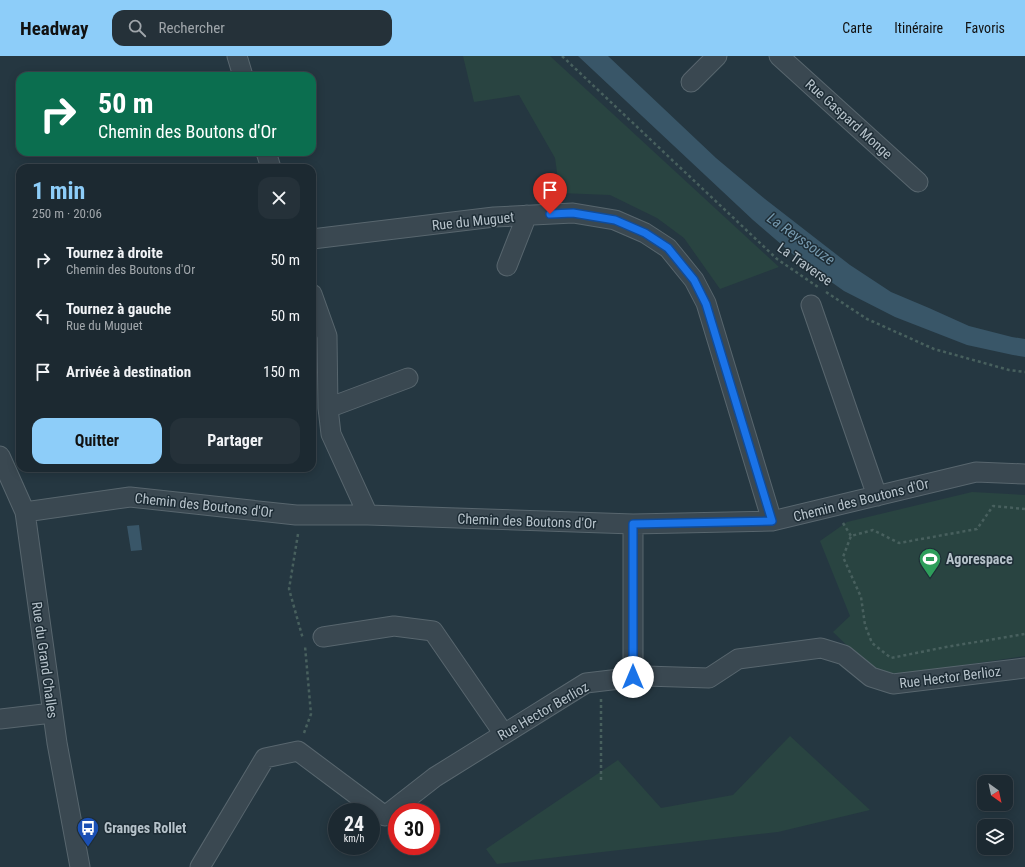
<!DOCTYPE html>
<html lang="fr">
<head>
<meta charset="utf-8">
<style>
  :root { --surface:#1c2931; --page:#253139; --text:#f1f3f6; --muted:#a0a6ab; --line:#3a454d; --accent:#8dcdf9 }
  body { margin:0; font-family:"Roboto Condensed",sans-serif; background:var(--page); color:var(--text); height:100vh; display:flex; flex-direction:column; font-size:15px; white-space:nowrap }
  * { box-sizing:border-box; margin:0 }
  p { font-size:13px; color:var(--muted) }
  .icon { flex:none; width:22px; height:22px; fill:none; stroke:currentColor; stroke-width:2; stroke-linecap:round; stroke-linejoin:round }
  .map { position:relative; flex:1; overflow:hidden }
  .side { position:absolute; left:16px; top:108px; width:300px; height:308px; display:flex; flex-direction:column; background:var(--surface); border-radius:12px; box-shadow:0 2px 10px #0003,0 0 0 1px var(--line) }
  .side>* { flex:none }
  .hud { position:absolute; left:16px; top:16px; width:300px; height:84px; border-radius:12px; box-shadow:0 2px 10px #0003,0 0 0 1px var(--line); background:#0b6e4f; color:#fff; overflow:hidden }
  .needle { width:26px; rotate:147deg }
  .tools { position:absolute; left:977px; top:719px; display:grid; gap:8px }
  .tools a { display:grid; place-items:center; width:36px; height:36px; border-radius:8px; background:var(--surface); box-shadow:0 2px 10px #0003,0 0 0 1px var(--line); font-size:20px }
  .speed { position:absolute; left:328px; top:747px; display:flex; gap:8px; font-size:20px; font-weight:700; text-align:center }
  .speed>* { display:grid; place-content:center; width:52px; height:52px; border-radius:50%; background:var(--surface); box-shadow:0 2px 10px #0003,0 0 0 1px var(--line); line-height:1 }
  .speed small { font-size:10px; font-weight:400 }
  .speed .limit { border:6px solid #d22; background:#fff; color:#111 }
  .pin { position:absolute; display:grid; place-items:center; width:34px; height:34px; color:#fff; margin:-41px -17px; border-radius:50% 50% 50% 0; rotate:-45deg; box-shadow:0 0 4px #0007 }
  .pin .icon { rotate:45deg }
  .me { position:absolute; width:44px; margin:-22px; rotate:0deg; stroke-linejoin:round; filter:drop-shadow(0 0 3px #0008) }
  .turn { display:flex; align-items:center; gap:14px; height:84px; padding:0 16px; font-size:18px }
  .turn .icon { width:52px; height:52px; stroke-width:2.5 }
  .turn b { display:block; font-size:28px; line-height:34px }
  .round { display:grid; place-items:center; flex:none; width:42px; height:42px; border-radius:12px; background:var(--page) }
  .summary { display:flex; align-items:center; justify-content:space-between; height:68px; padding:0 16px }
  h1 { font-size:24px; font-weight:700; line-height:30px; color:var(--accent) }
  .action { display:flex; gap:8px; margin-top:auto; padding:8px 16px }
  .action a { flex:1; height:46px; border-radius:12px; background:var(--accent); color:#111; font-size:16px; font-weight:700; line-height:46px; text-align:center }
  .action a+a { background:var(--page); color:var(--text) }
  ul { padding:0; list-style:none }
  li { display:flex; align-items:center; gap:12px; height:56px; padding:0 16px }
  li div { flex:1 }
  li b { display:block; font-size:15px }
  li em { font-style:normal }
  header { display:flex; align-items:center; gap:24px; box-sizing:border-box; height:56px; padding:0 20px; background:var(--accent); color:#111 }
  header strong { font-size:19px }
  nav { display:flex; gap:22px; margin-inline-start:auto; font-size:14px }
  .search { width:280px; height:36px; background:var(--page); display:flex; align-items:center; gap:10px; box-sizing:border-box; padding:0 14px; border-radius:12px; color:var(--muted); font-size:15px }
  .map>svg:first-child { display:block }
</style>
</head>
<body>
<header>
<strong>Headway</strong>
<div class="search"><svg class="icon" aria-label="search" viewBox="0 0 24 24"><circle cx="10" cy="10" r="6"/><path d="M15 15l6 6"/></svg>Rechercher</div>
<nav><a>Carte</a><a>Itinéraire</a><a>Favoris</a></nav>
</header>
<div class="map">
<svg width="1025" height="811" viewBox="0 0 1025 811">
  <rect width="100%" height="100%" fill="#253741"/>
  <path fill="#294441" d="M463 0H550L779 211 720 233 684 182 657 162 610 139 560 137 555 102 519 39 474 46Z
    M972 436 1025 439V600L905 618H888L874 613 864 606 833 576 850 560 820 485 847 466Z
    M790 680 870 754 778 776 497 808 486 793 618 704 661 752 733 739Z"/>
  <path fill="#395668" d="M578 0H608L716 102 765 143 850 209 891 236 929 252 969 270 1012 281 1025 283V301L1013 299 967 289 895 261 844 235 796 201 753 164Z
    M139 469 142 494 131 495 127 470Z"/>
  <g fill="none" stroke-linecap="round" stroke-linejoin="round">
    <g stroke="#58666e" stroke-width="21">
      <path id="minor" d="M237 0 243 20
        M779 0 918 126
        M691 26 717 0
        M266 96 271 112
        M312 183 494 161 573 157 615 164 645 177 668 192 694 224 706 247 772 465
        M507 210 527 159
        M312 238 327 280 328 352 331 378 368 459
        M811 249 877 440
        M328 352 408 322
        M0 400 25 456 57 687 80 811
        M25 456 130 441 296 459H368L633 468 772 465 976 416 1025 418
        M323 581 394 570 433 575 504 678
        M633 621V468
        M0 663 52 657
        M200 811 265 702 298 695 385 760 435 721 586 627 645 620 709 622 738 603 821 592 844 599 871 621 893 628 1025 612"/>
    </g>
    <path stroke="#48605e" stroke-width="2.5" stroke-dasharray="3 3" stroke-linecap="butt" d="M562 0 777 203 818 231
      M826 236 867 263 934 293 1009 314 1025 316
      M1025 453 993 450 977 473 899 487 873 474 851 480 843 501 861 541 865 569 872 587 891 602 946 591 1025 578
      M843 467 851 480
      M298 478 289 533 303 583
      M304 677 311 658 305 590
      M601 724V643"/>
    <use href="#minor" stroke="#3a4851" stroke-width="19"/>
  </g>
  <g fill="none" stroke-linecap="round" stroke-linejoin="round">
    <g stroke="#114b97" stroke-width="10">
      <path id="route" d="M550 158 573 157 615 164 645 177 668 192 694 224 706 248 772 465 633 468V621"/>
    </g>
    <use href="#route" stroke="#1a73e8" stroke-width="7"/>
  </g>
  <defs>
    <g id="stadium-pin" transform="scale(1.15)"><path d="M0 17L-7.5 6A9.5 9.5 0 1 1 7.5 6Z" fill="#2e9e5b" stroke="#1e2d36"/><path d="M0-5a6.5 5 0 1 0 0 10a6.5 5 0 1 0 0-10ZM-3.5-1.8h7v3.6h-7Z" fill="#fff"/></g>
    <g id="bus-pin" transform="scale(1.15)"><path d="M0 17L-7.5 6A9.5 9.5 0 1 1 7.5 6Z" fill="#1a4fb4" stroke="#1e2d36"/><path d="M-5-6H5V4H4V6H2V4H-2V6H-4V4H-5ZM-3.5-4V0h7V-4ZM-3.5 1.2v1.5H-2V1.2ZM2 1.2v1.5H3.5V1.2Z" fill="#fff"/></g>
  </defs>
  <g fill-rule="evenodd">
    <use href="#stadium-pin" x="930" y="503"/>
    <use href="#bus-pin" x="88" y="772"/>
  </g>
  <g text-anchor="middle" stroke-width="3" stroke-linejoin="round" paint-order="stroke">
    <g font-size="14" fill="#b7c3cb" stroke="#1e2d36">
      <text transform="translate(849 63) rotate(42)" y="5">Rue Gaspard Monge</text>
      <text transform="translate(473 165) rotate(-6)" y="5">Rue du Muguet</text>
      <text transform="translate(805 208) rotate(35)" y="5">La Traverse</text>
      <text transform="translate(861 444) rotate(-14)" y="5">Chemin des Boutons d'Or</text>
      <text transform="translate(204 449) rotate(6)" y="5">Chemin des Boutons d'Or</text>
      <text transform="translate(527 465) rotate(2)" y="5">Chemin des Boutons d'Or</text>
      <text transform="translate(45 604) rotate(82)" y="5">Rue du Grand Challes</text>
      <text transform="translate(950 621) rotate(-7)" y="5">Rue Hector Berlioz</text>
      <text transform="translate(543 655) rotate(-30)" y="5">Rue Hector Berlioz</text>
    </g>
    <g font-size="14" font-weight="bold" fill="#b7c3cb" stroke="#1e2d36" text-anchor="start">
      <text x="946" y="508">Agorespace</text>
      <text x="104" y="777">Granges Rollet</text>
    </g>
    <g font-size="15" font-style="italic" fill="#7699ae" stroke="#1e2d36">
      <text transform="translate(801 183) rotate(35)" y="5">La Reyssouze</text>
    </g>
  </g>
</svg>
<div class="tools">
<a><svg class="needle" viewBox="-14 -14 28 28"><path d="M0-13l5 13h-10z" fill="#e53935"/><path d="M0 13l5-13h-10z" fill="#a0a6ab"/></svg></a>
<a><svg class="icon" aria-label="layers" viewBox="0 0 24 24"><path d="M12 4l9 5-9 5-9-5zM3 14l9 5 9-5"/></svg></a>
</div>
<div class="speed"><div>24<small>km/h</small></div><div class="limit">30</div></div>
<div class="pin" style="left:550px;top:158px;background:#d93025"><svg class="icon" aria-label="arrive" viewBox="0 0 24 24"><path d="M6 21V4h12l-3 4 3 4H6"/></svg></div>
<svg class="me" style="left:633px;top:621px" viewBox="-20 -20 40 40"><circle r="19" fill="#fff"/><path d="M0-13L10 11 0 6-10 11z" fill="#1a73e8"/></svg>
<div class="hud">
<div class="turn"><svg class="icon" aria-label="right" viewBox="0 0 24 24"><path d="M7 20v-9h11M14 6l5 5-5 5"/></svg><div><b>50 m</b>Chemin des Boutons d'Or</div></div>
</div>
<section class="side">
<div class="summary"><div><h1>1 min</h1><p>250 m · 20:06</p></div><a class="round"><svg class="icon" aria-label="close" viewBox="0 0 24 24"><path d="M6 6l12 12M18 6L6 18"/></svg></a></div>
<ul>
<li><svg class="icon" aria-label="right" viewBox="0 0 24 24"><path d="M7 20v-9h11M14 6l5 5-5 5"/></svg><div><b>Tournez à droite</b><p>Chemin des Boutons d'Or</p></div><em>50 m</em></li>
<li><svg class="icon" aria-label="left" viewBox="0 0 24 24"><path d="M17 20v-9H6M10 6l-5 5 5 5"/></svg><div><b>Tournez à gauche</b><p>Rue du Muguet</p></div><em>50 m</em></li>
<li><svg class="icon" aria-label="arrive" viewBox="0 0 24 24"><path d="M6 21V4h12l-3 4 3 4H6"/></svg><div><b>Arrivée à destination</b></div><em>150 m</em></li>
</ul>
<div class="action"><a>Quitter</a><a>Partager</a></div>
</section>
</div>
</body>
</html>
